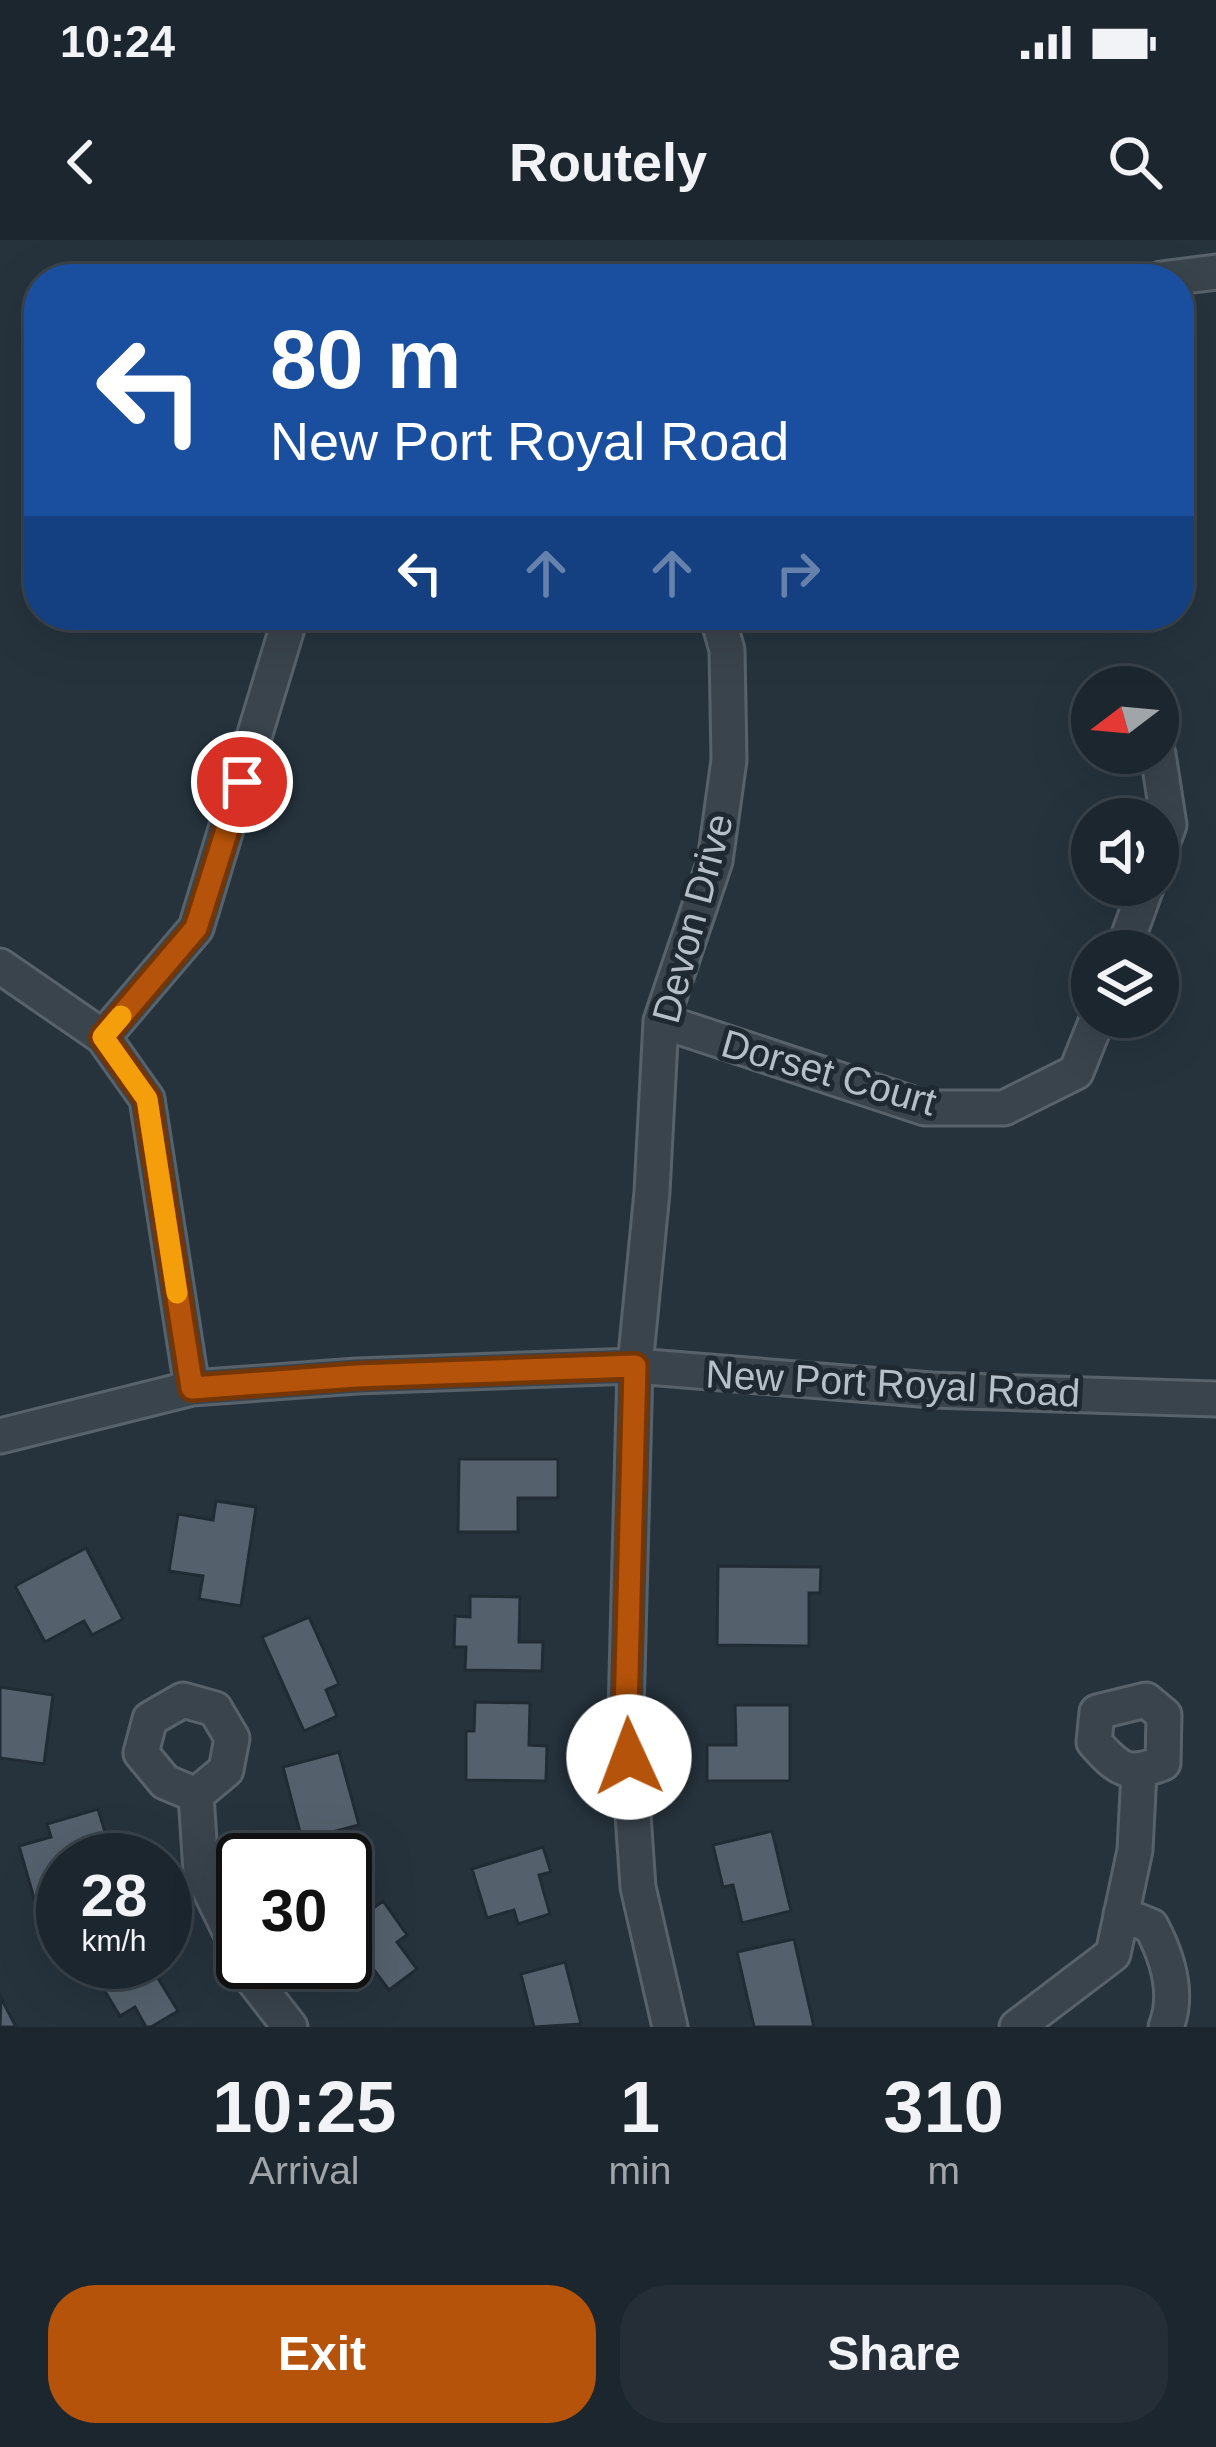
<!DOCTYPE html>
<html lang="en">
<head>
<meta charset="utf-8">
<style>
  :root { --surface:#1c262e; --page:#252e36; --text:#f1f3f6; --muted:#a0a5aa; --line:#3a434a; --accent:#b45309 }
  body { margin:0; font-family:Helvetica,sans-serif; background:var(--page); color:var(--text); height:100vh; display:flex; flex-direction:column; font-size:45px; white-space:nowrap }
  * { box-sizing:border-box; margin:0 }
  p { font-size:39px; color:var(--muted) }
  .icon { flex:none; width:66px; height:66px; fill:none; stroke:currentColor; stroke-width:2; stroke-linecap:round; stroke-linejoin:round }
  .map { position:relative; height:1787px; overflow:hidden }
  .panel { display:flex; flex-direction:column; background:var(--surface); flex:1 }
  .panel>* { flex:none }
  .hud { position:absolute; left:24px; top:24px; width:1170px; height:366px; border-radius:48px; box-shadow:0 12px 48px #0002,0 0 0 3px var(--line); background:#1a4fa0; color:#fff; overflow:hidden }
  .needle { width:78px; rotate:254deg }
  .controls { position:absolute; left:1071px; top:426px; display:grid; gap:24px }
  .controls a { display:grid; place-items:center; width:108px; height:108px; border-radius:50%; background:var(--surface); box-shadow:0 12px 48px #0002,0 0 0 3px var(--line); font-size:60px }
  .speed { position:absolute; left:36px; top:1593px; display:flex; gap:24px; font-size:60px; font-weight:700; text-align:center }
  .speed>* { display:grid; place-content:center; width:156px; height:156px; border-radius:50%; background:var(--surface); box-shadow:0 12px 48px #0002,0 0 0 3px var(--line); line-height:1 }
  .speed small { font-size:30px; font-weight:400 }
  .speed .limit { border:6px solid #111; border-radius:18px; background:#fff; color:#111 }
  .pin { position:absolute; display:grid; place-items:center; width:102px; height:102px; color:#fff; margin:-51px; border:6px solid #fff; border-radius:50%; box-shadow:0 3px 12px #0007 }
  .me { position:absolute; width:132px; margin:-66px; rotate:358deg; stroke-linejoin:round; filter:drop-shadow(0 0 9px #0008) }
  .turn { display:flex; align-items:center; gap:42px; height:252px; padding:0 48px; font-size:54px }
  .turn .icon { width:156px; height:156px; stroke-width:2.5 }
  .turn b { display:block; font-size:84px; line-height:102px }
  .lanes { display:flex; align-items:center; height:114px; padding:0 48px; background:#0003; justify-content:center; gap:60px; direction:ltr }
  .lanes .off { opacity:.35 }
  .eta { display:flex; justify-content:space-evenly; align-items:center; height:204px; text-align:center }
  .eta b { font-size:72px; font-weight:600; line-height:84px }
  .primary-button { display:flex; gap:24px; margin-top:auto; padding:24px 48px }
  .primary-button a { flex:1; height:138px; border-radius:48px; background:var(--accent); color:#fff; font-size:48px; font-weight:600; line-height:138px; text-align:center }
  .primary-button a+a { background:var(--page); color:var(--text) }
  .status { display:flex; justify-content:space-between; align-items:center; height:84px; padding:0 60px; background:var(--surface); direction:ltr }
  .status svg { height:33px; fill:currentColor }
  header { display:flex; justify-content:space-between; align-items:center; height:156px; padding:0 48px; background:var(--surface); font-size:54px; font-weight:600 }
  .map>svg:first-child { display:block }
</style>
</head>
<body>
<div class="status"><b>10:24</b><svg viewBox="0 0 49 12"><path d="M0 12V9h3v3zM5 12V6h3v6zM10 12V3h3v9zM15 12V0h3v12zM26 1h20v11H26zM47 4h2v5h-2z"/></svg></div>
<header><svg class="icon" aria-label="back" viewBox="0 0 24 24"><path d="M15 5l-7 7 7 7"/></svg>Routely<svg class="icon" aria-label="search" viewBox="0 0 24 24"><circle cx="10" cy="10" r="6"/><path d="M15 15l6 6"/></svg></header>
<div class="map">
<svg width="1216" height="1787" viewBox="0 0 1216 1787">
  <rect width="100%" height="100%" fill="#26333d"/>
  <path fill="#54616c" stroke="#212b34" stroke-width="3" d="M459 1219H558V1258H518V1292H458Z
    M216 1261 256 1267 241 1366 199 1359 203 1336 169 1331 178 1274 213 1280Z
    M86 1308 123 1379 92 1395 84 1381 45 1402 15 1346Z
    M718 1326 821 1327 820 1353H809V1406L717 1405Z
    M470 1356 520 1357 519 1402H543L542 1431 465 1430 466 1407H454L455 1376 470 1377Z
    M309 1377 339 1444 326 1450 337 1476 304 1491 262 1397Z
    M0 1447 53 1455 44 1524 0 1518Z
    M475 1462 530 1463 529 1505 547 1506 546 1541 466 1540V1491H474Z
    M735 1465H790V1541H707V1505H736Z
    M339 1512 359 1585 302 1600 283 1527Z
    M98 1569 110 1608 76 1620H63V1668L39 1676 19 1606 51 1597 47 1584Z
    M772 1591 791 1671 742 1683 733 1645 723 1647 713 1605Z
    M543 1607 551 1632 539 1635 550 1674 518 1684 514 1670 487 1678 472 1629Z
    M358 1644 375 1667 383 1661 407 1695 397 1702 417 1729 389 1750 374 1730 364 1738 345 1711V1653Z
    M794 1699 814 1787H754L737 1712Z
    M87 1722H148L178 1771 151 1787H146L135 1767 120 1776Z
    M565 1722 581 1784 534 1787 521 1734Z
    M1 1758 16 1787H0Z"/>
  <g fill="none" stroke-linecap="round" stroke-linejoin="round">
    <g stroke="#58626b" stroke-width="39">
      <path id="minor" d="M1161 39 1216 32
        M1158 514 1169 585 1158 615
        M1123 711 1147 645
        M0 726 103 797 147 859 192 1148
        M661 781 925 868H1004L1076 832 1098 777
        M103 797 196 688 291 375
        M0 1196 192 1148 357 1136 635 1126 932 1150 1216 1159
        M183 1460 215 1469 232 1498 226 1530 196 1555 165 1542 141 1513 150 1479Z
        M1146 1460 1164 1475 1163 1523C1127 1537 1119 1530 1094 1502L1097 1472Z
        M196 1555 201 1632 243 1718
        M1121 1674 1151 1686C1167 1716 1179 1754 1166 1787
        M245 1722 255 1742 290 1787
        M670 1787 638 1647 626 1474 635 1126 652 952 661 781 715 621 729 520 727 410 717 375
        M1017 1787 1113 1714 1135 1610 1139 1532"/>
    </g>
    <use href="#minor" stroke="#3a444d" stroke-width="33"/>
  </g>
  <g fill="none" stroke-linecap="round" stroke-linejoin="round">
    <g stroke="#753606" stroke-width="30">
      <path id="route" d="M242 542 196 688 103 797 147 859 192 1148 356 1136 635 1126 626 1474 629 1517"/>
    </g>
    <use href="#route" stroke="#b45309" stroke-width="21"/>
    <path stroke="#f59e0b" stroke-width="21" d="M121 776 103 797 147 859 177 1053"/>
  </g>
  <g text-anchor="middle" stroke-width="10" stroke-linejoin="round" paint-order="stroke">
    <g font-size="39" fill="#b6bfc8" stroke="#1f2932">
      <text transform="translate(692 678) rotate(-75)" y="14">Devon Drive</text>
      <text transform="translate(829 832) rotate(16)" y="14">Dorset Court</text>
      <text transform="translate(893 1143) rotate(3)" y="14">New Port Royal Road</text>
    </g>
  </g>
</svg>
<div class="controls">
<a><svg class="needle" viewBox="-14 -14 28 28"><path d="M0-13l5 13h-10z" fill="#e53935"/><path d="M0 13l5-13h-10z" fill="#a0a5aa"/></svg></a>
<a><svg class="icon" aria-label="sound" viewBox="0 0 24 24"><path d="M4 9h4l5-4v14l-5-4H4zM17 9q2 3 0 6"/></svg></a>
<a><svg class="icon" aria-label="layers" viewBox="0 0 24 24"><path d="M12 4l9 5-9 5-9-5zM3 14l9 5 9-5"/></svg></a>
</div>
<div class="speed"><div>28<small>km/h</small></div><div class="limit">30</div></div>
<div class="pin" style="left:242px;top:542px;background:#d93025"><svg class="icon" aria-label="arrive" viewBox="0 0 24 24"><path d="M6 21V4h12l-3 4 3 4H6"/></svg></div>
<svg class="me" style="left:629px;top:1517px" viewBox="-20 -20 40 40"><circle r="19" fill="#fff"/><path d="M0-13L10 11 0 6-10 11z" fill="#b45309"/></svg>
<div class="hud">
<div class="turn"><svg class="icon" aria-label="left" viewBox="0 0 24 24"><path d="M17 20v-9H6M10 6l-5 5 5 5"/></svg><div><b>80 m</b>New Port Royal Road</div></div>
<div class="lanes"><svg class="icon" aria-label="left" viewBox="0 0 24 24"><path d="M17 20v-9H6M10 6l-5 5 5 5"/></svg><svg class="icon off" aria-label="ahead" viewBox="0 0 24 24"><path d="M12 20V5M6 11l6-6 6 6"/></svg><svg class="icon off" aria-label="ahead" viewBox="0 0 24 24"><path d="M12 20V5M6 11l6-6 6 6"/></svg><svg class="icon off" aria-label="right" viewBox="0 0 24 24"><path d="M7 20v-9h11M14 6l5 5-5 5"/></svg></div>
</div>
</div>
<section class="panel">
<div class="eta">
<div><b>10:25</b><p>Arrival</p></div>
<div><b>1</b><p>min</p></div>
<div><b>310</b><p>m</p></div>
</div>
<div class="primary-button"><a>Exit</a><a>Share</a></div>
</section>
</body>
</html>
